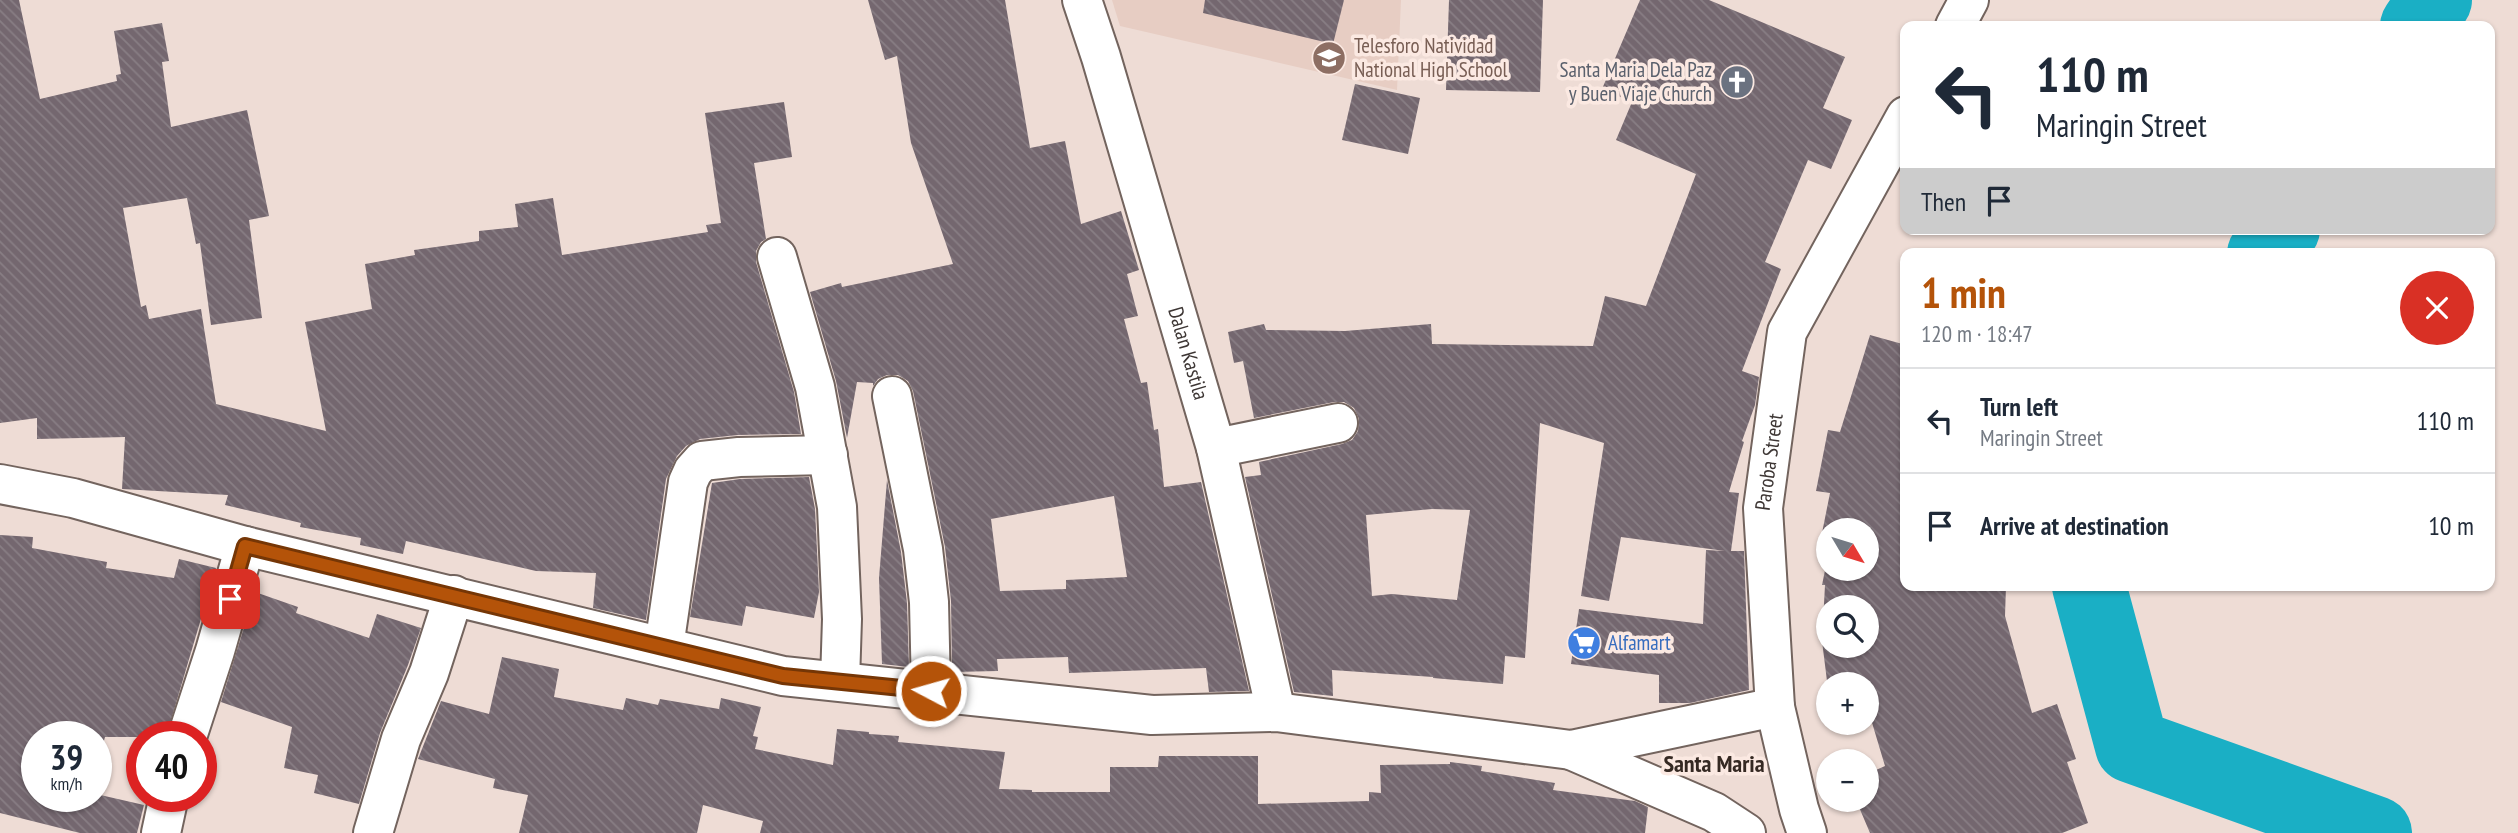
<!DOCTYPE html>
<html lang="en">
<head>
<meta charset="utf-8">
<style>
  :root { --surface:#fff; --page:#f2f2f3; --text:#1f2937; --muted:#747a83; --line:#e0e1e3; --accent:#b45309 }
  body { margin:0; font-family:"PT Sans Narrow",sans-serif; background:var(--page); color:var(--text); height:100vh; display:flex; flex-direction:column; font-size:26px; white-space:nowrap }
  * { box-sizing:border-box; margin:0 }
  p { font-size:23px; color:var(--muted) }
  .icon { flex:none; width:38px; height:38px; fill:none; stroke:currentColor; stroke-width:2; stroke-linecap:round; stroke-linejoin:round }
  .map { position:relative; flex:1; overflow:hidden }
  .sheet { position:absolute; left:1900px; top:248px; width:595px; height:343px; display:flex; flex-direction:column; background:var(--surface); border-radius:14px; box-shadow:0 2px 5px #0004 }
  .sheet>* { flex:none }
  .hud { position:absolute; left:1900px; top:21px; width:595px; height:214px; border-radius:14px; box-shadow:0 2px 5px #0004; background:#fff; color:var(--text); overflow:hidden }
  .needle { width:46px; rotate:128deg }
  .buttons { position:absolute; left:1816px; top:518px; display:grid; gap:14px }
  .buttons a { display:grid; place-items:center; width:63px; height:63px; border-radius:50%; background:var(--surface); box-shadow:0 2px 5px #0004; font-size:35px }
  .speed { position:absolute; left:21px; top:721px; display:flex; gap:14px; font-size:35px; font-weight:700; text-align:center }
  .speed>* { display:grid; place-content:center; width:91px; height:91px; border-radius:50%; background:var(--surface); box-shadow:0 2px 5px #0004; line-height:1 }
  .speed small { font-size:18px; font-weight:400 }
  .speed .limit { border:10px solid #d22; background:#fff; color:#111 }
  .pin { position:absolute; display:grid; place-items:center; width:60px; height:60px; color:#fff; margin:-30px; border-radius:14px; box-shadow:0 4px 10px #0006 }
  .me { position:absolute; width:77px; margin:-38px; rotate:276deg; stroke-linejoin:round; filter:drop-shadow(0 0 5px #0008) }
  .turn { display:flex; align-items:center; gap:24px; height:147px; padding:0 21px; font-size:32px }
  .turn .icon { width:91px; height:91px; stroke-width:2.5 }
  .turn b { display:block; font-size:49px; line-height:60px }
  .then { display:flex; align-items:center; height:66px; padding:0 21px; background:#0003; gap:14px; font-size:26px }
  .round { display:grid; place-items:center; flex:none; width:74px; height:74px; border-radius:37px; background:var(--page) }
  .headline { display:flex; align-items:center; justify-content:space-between; height:119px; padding:0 21px }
  h1 { font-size:42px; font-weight:800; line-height:52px; color:var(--accent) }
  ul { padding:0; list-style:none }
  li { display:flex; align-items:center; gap:21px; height:105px; padding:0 21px; border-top:2px solid var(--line) }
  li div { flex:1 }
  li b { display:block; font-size:26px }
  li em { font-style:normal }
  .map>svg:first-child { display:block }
</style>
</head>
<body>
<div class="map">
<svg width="2518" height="833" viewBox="0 0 2518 833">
  <defs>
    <pattern id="building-back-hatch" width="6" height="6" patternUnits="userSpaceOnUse" patternTransform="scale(1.75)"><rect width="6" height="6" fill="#74676f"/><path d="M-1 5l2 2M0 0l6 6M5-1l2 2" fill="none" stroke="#887e84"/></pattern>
  </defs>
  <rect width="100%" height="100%" fill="#eedcd5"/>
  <path fill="#e7cdc3" d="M1112 0H1401L1397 90 1120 26Z"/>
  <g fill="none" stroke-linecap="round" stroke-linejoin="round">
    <path stroke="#1aafc5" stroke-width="74" d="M2417 26 2435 0
      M2264 254 2283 229
      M2089 586 2132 746 2375 833"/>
  </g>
  <path fill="url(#building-back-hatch)" fill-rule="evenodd" d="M0 0H19L40 99 117 81 116 75 121 74 114 31 162 23 169 61 162 62 171 127 247 110 269 216 249 220 262 318 211 325 200 243 196 244 187 198 123 208 141 307 146 305 149 319 201 309 216 404 326 431 305 322 372 309 365 264 415 255 414 250 479 241V231L518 227 515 204 553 198 562 255 708 232 706 225 721 223 705 113 784 102 792 157 754 163 766 239 761 242 756 251V262L794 392 801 434 738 435 700 439 686 446 677 456 666 479 646 620 593 608 596 573 536 571 406 541 403 554 360 545 361 538 300 527 301 523 225 505 228 495 122 489 125 437 37 439V418L0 423Z
    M868 0H1005L1030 148 1065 141 1081 224 1121 211 1139 270 1127 274 1138 316 1124 319 1141 383 1147 382 1154 430 1158 429 1164 487 1201 482 1249 691 1209 692 1206 668 1069 673 1068 657 997 659 998 671 952 672 951 601 945 547 913 391 908 381 898 375H887L878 379 873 386V383L857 382 847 438 836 381 810 292 841 283 842 287 953 264 911 143 897 56 885 60ZM1114 496 1127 577 1066 580V589L1000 591 991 519Z
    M1205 0H1344L1333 44 1203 13Z
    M1449 0H1543L1540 92 1446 90Z
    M1640 0H1709L1845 57 1823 108 1852 120 1831 169 1808 160 1765 262 1781 269 1742 371 1759 377 1755 405 1742 441 1744 442 1729 492 1739 493 1731 551H1744L1749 690 1690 703H1659V675L1571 664 1579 609 1703 624 1706 550 1725 551 1621 537 1609 601 1581 596 1604 443 1540 423 1525 658 1505 656 1503 684 1433 678V677L1332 670 1333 696 1294 692 1245 477 1261 475 1259 462 1342 444 1352 440 1358 431 1359 419 1354 408 1344 402H1334L1254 418 1243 361 1234 363 1228 332 1264 324 1266 330 1345 331 1431 324 1432 344 1593 346 1605 296 1646 306 1696 174 1616 140 1632 102 1602 89ZM1432 509 1470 510 1457 600 1392 594 1372 596 1366 515Z
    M1355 84 1420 98 1408 154 1342 140Z
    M1870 335 1906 345V586H2006L2005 616 2032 713 2057 704 2076 759 2067 762 2088 823 2062 833H1870L1856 800H1867V774L1885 766 1867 706V684H1861L1859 677 1827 681 1822 641 1825 585H1822L1829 551V569H1867V530H1829V550L1819 548 1830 493 1816 491 1828 430 1840 432ZM1829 607H1867V646H1829Z
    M809 477 815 509 819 592 814 618 746 606 742 626 690 617 712 483 740 479Z
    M887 480 901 552 907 603 909 667 882 664 879 578Z
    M0 535 33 537 32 548 107 562 106 568 174 578 179 559 216 568 166 737H105L96 769V737H37V796H96V794L144 805 137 833H80L0 813Z
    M255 592 298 607 296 613 369 638 377 614 421 628 408 665 380 733 359 804 314 793 318 775 284 768 292 727 221 702Z
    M502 657 559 669 554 697 623 710 626 698 658 705 660 699 719 709 721 698 761 707 753 736 758 737 755 749 833 765 837 729 869 732V734L899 736 898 742 1005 752 999 789 1032 790V792H1110V767H1158L1159 756H1258V804L1369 801V792L1381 793 1380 765 1450 764V762L1482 766 1481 771 1555 783 1553 790 1635 801 1648 807 1645 833H760L763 821 703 805 697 833H519L528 795 493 788 495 779 418 759 441 701 489 714Z"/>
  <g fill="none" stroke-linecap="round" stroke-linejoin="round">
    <g stroke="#73645e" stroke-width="42">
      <g id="minor">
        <path id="s1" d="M1082 0 1101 57 1216 448 1276 712"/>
        <path d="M777 257 815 387 837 507 842 619 840 681"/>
        <path d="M892 396 923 549 929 602 931 691"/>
        <path d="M1216 448 1338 423"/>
        <path d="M664 647 688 482 693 471 702 461 739 457 828 455"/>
        <path d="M187 737 215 651 245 546"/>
        <path d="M161 833 169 796"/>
        <path d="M373 833 401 739 429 673 454 595"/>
      </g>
    </g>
    <g stroke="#73645e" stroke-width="42">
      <g id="tertiary">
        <path d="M1955 26 1969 0"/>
        <path d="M0 484 73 498 245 546 783 676 1152 715 1276 712 1571 750 1775 707"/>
        <path d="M1571 750 1714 812 1746 833"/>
        <path id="s2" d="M1807 833 1799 809 1775 707 1763 508 1787 332 1906 116"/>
      </g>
    </g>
    <use href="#minor" stroke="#fff" stroke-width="38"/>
    <use href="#tertiary" stroke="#fff" stroke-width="38"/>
  </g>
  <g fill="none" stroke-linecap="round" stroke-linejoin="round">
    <g stroke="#753606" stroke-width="18">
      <path id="route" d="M230 599 245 546 783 676 931 691"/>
    </g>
    <use href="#route" stroke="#b45309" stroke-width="12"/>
  </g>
  <defs>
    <g id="school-disc" transform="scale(1.75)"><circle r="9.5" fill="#8d6e63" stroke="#fbe9e2"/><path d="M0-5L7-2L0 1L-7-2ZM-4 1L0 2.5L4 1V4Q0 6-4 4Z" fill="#fff"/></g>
    <g id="church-disc" transform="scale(1.75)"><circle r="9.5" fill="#6b7280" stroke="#fbe9e2"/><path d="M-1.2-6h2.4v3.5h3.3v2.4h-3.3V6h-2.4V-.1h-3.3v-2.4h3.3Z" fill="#fff"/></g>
    <g id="supermarket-disc" transform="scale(1.75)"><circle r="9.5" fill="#3f7fe0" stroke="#fbe9e2"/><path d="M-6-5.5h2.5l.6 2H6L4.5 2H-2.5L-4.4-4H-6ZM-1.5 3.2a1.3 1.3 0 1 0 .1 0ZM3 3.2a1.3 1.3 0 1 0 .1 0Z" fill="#fff"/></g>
  </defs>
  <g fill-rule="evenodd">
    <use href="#school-disc" x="1329" y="58"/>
    <use href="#church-disc" x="1737" y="82"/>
    <use href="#supermarket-disc" x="1584" y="643"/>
  </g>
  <g text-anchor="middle" stroke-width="7" stroke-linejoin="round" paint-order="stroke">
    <g font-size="21" fill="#785e54" stroke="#fbe9e2" text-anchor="start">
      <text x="1354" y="53">Telesforo Natividad<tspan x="1354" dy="24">National High School</tspan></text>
    </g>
    <g font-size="21" fill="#5b616d" stroke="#fbe9e2" text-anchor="end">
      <text x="1712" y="77">Santa Maria Dela Paz<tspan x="1712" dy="24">y Buen Viaje Church</tspan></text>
    </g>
    <g font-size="21" fill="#3d3634" stroke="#fbe9e2">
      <text dy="7" stroke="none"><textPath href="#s1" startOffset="369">Dalan Kastila</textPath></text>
      <text dy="7" stroke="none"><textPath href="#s2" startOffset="376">Paroba Street</textPath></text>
    </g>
    <g font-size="21" fill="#366cbe" stroke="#fbe9e2" text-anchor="start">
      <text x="1608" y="650">Alfamart</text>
    </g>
    <g font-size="24" font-weight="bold" fill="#352923" stroke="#fbe9e2">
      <text x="1714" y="772">Santa Maria</text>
    </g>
  </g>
</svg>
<div class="buttons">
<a><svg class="needle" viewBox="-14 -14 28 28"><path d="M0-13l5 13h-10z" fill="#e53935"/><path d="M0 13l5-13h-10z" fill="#747a83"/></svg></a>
<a><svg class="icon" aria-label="search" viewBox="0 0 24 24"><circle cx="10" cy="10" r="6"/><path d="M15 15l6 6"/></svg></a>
<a>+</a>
<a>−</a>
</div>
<div class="speed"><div>39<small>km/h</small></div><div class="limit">40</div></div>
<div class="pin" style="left:230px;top:599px;background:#d93025"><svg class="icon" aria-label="arrive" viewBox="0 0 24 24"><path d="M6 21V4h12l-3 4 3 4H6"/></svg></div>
<svg class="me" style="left:931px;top:691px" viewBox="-20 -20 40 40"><circle r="17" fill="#b45309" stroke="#fff" stroke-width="3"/><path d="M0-11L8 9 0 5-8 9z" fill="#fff"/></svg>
<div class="hud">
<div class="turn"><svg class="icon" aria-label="left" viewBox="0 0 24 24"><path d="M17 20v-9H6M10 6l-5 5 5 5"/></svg><div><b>110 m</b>Maringin Street</div></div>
<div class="then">Then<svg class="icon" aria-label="arrive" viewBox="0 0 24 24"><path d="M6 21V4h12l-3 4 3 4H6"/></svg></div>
</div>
<section class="sheet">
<div class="headline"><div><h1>1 min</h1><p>120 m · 18:47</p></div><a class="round" style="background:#d93025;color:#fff"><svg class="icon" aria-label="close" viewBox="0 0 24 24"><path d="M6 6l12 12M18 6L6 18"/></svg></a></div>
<ul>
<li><svg class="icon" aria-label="left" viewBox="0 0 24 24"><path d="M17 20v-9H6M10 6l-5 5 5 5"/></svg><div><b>Turn left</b><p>Maringin Street</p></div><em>110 m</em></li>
<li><svg class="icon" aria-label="arrive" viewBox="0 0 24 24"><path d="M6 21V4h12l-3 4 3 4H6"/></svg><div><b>Arrive at destination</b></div><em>10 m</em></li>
</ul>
</section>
</div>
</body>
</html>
